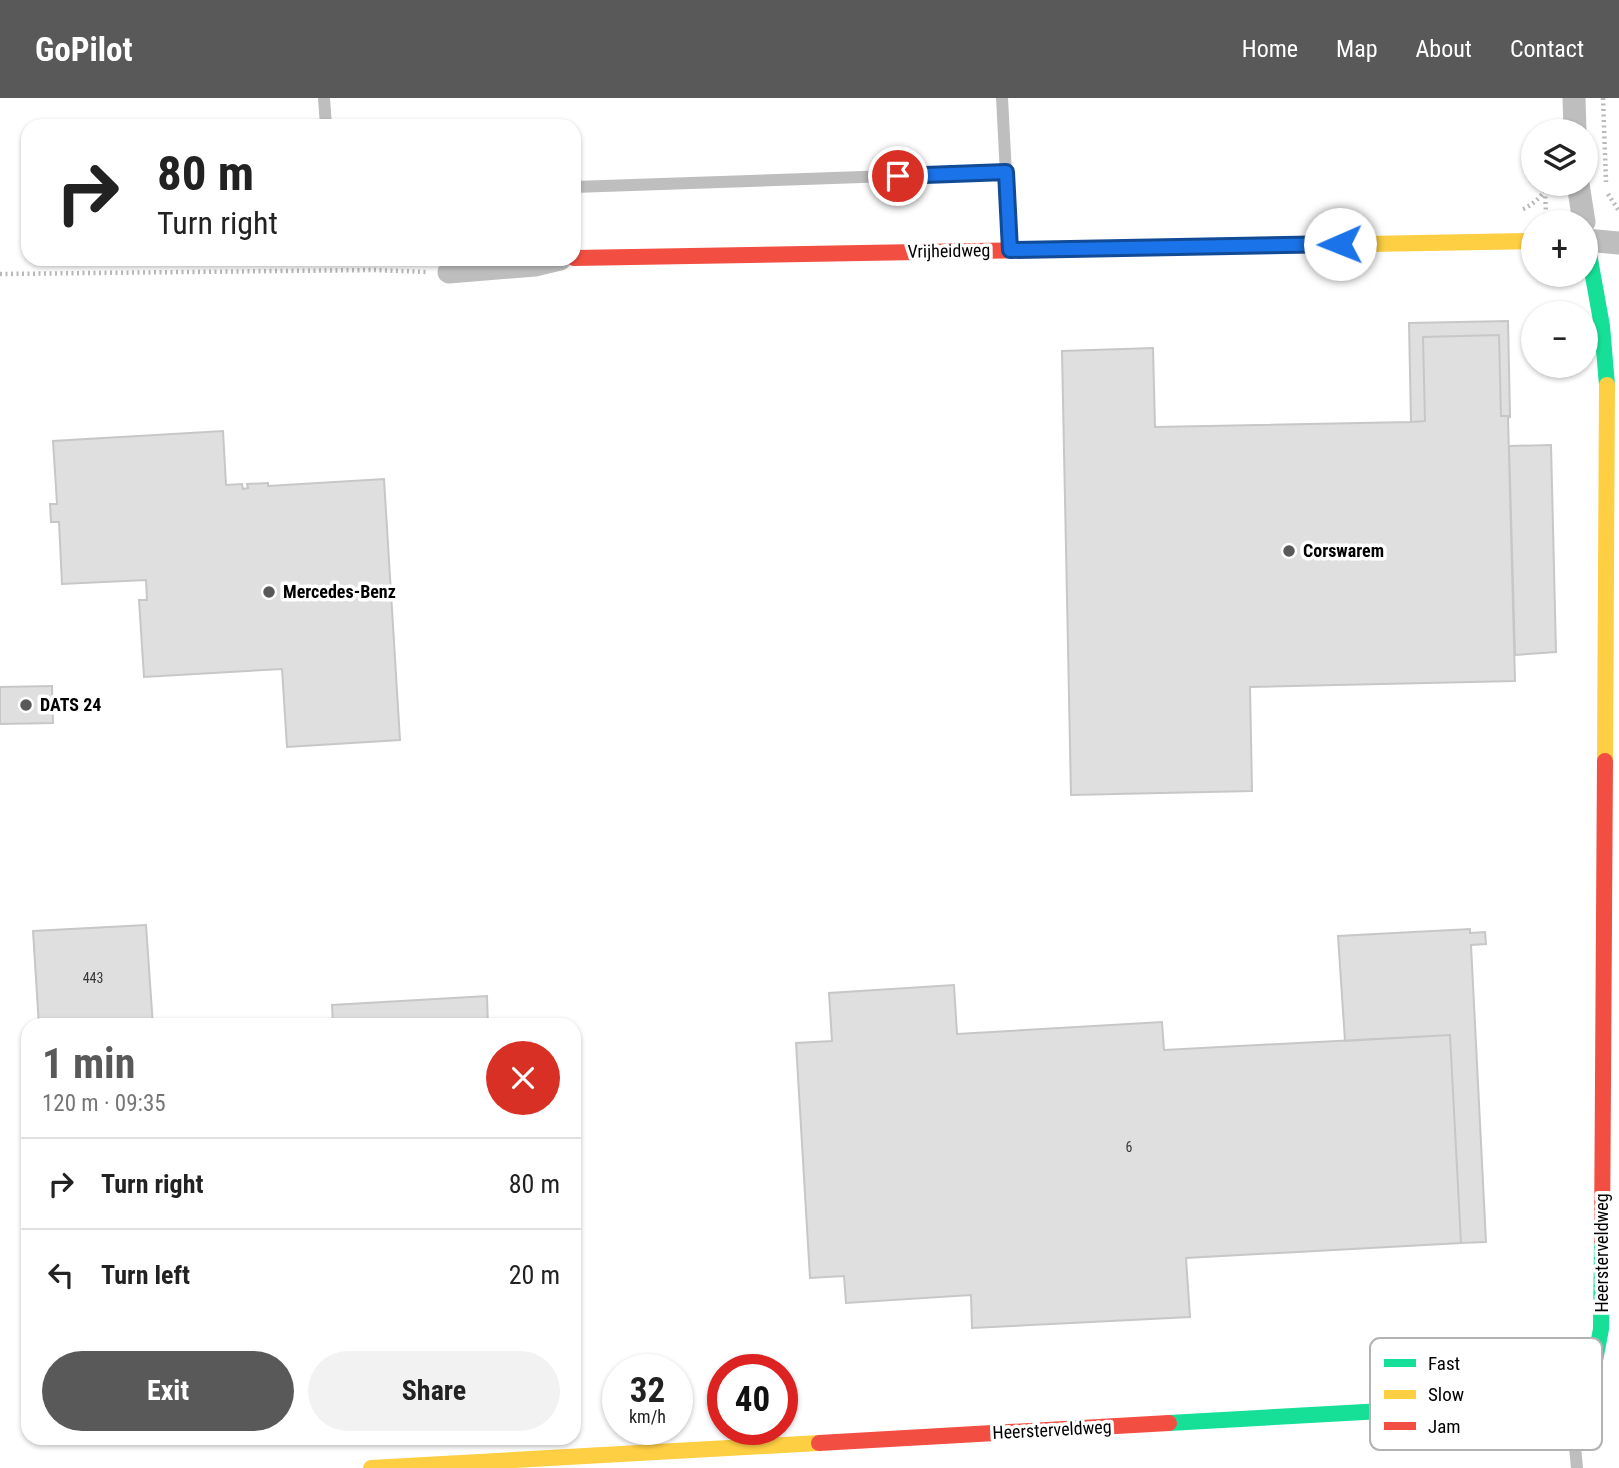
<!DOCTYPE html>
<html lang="en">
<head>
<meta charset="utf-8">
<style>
  :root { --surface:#fff; --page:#f2f2f2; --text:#222; --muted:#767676; --line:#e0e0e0; --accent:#595959 }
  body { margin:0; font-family:"Roboto Condensed",sans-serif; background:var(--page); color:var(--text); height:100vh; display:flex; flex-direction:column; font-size:26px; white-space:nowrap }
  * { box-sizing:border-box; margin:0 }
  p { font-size:23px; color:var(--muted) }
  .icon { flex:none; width:38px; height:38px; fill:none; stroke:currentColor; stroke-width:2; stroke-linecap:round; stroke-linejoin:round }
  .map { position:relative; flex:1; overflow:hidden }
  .sheet { position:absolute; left:21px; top:920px; width:560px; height:427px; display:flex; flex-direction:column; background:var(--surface); border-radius:21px; box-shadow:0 2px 5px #0004 }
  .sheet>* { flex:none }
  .top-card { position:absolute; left:21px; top:21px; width:560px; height:147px; border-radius:21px; box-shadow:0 2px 5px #0004; background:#fff; color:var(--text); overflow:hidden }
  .controls { position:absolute; left:1521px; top:21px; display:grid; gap:14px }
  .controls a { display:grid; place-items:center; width:77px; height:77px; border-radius:50%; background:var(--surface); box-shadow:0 2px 5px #0004; font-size:35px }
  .speed { position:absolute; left:602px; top:1256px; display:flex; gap:14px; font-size:35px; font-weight:700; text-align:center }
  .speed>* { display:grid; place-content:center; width:91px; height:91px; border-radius:50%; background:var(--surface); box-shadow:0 2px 5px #0004; line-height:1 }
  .speed small { font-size:18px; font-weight:400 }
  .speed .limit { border:10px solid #d22; background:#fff; color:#111 }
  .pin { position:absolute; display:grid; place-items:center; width:60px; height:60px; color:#fff; margin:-30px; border:4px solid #fff; border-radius:50%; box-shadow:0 2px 7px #0007 }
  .me { position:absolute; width:77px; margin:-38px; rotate:269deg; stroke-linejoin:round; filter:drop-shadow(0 0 5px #0008) }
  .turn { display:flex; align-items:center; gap:24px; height:147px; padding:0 21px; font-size:32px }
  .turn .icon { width:91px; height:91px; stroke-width:2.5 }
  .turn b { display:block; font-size:49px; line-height:60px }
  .round { display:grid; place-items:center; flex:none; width:74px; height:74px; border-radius:37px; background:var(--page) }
  .headline { display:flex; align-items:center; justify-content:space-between; height:119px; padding:0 21px }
  h1 { font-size:42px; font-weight:700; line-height:52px; color:var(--accent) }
  .cta { display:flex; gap:14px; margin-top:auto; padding:14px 21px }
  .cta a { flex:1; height:80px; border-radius:42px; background:var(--accent); color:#fff; font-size:28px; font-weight:700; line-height:80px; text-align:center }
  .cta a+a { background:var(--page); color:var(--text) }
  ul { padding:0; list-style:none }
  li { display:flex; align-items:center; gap:21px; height:91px; padding:0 21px; border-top:2px solid var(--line) }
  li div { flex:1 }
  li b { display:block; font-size:26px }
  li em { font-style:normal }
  header { display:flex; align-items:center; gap:42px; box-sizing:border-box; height:98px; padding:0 35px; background:var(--accent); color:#fff }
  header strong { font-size:33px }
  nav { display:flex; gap:38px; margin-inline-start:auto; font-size:24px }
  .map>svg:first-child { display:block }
</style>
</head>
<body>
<header>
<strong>GoPilot</strong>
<nav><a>Home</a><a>Map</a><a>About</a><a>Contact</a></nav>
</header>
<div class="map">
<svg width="1619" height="1370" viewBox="0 0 1619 1370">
  <rect width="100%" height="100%" fill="#fff"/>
  <path fill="#dfdfdf" stroke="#c7c7c7" stroke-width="2" d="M1508 223 1510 318H1501L1499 237 1423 239 1425 323 1411 324 1409 225Z
    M1499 237 1501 318H1510V319L1508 320 1515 583 1250 589 1252 693 1071 697 1062 253 1153 250 1155 329 1411 324 1425 323 1423 239Z
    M223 333 226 387 242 386 243 391 248 390 247 386 268 385V388L384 381 400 642 287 649 282 571 144 579 139 502H147L146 482 62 486 59 424H51L50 406H57L53 343Z
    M1551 347 1556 554 1515 557 1509 348Z
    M52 588 53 625 0 626V589Z
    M146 827 153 928H39L33 833Z
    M1470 831V835L1485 834 1486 846 1471 847 1486 1144 1461 1145 1450 937 1345 943 1338 838Z
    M954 887 957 936 1162 924 1164 952 1450 937 1461 1145 1186 1160 1190 1219 972 1230 971 1197 846 1205 844 1178 810 1180 796 945 832 943 829 895Z
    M487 898 488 928H333L332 907Z"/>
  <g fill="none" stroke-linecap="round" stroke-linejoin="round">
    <path stroke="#b9b9b9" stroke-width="4.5" stroke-dasharray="2 3.5" stroke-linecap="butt" d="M1603 0 1606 84
      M1545 93 1546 116
      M1608 96 1619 113
      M1523 111C1535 106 1543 96 1550 86
      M0 176 374 172 426 174"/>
    <path stroke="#bebebe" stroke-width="12" d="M324 0 326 28
      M1002 0 1010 152
      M574 89 1005 74
      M1570 1294 1577 1370"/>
    <path stroke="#bebebe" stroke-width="23" d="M1574 0 1575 33
      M1578 86 1584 124
      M1586 142 1619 145
      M449 174 535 167 560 161"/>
    <path stroke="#16e098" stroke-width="16" d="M1586 139 1602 228 1607 287
      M1169 1325 1545 1304 1592 1278 1601 1231 1602 1143"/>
    <path stroke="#ffcf43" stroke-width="16" d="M1082 151 1533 143
      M1605 663 1607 287
      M371 1370 819 1345"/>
    <path stroke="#f24e42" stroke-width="16" d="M574 160 1082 151
      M1602 1143 1605 663
      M819 1345 1169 1325"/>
  </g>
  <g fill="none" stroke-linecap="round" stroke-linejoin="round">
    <g stroke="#114b97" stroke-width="18">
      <path id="route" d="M898 78 1006 74 1010 152 1340 146"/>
    </g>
    <use href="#route" stroke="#1a73e8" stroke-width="12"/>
  </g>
  <g fill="#595959" stroke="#fff" stroke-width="2.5">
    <circle cx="1289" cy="453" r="7"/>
    <circle cx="269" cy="494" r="7"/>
    <circle cx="26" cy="607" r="7"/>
  </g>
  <g text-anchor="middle" stroke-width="7" stroke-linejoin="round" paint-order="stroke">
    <g font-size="14" fill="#383838">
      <text x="93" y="885">443</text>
      <text x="1129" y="1054">6</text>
    </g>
    <g font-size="18" fill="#000" stroke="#fff">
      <text transform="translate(949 153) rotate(-1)" y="6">Vrijheidweg</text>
      <text transform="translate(1602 1155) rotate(-90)" y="6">Heersterveldweg</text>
      <text transform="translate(1052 1332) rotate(-3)" y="6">Heersterveldweg</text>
    </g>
    <g font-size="18" font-weight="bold" fill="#000" stroke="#fff" text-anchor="start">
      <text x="1303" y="459">Corswarem</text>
      <text x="283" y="500">Mercedes-Benz</text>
      <text x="40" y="613">DATS 24</text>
    </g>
  </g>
  <rect x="1370" y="1240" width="232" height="112" rx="10" fill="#fff" stroke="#b2b2b2" stroke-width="2"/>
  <rect x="1384" y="1261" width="32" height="8" fill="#16e098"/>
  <rect x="1384" y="1292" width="32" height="9" fill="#ffcf43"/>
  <rect x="1384" y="1324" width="32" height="8" fill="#f24e42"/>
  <g font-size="19" fill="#000">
    <text x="1428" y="1272">Fast</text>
    <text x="1428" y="1303">Slow</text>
    <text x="1428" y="1335">Jam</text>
  </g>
</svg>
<div class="controls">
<a><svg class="icon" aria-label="layers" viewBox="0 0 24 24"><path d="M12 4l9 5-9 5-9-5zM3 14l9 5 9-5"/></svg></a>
<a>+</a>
<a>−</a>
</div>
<div class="speed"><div>32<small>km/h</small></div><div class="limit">40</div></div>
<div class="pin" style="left:898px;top:78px;background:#d93025"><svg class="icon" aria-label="arrive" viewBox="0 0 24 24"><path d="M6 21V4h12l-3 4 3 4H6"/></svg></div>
<svg class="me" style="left:1340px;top:146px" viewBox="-20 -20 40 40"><circle r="19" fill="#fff"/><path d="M0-13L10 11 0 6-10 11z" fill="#1a73e8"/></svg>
<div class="top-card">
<div class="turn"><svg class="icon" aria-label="right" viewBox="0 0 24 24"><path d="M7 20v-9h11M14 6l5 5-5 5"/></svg><div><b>80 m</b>Turn right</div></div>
</div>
<section class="sheet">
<div class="headline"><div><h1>1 min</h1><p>120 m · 09:35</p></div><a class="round" style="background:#d93025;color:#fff"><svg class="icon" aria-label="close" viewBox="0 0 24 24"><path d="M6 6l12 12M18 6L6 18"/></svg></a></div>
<ul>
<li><svg class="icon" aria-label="right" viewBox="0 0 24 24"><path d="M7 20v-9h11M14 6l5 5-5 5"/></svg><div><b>Turn right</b></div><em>80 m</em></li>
<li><svg class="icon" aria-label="left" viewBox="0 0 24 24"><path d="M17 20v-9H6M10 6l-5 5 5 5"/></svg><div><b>Turn left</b></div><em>20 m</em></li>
</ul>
<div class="cta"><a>Exit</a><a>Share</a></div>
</section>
</div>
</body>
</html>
